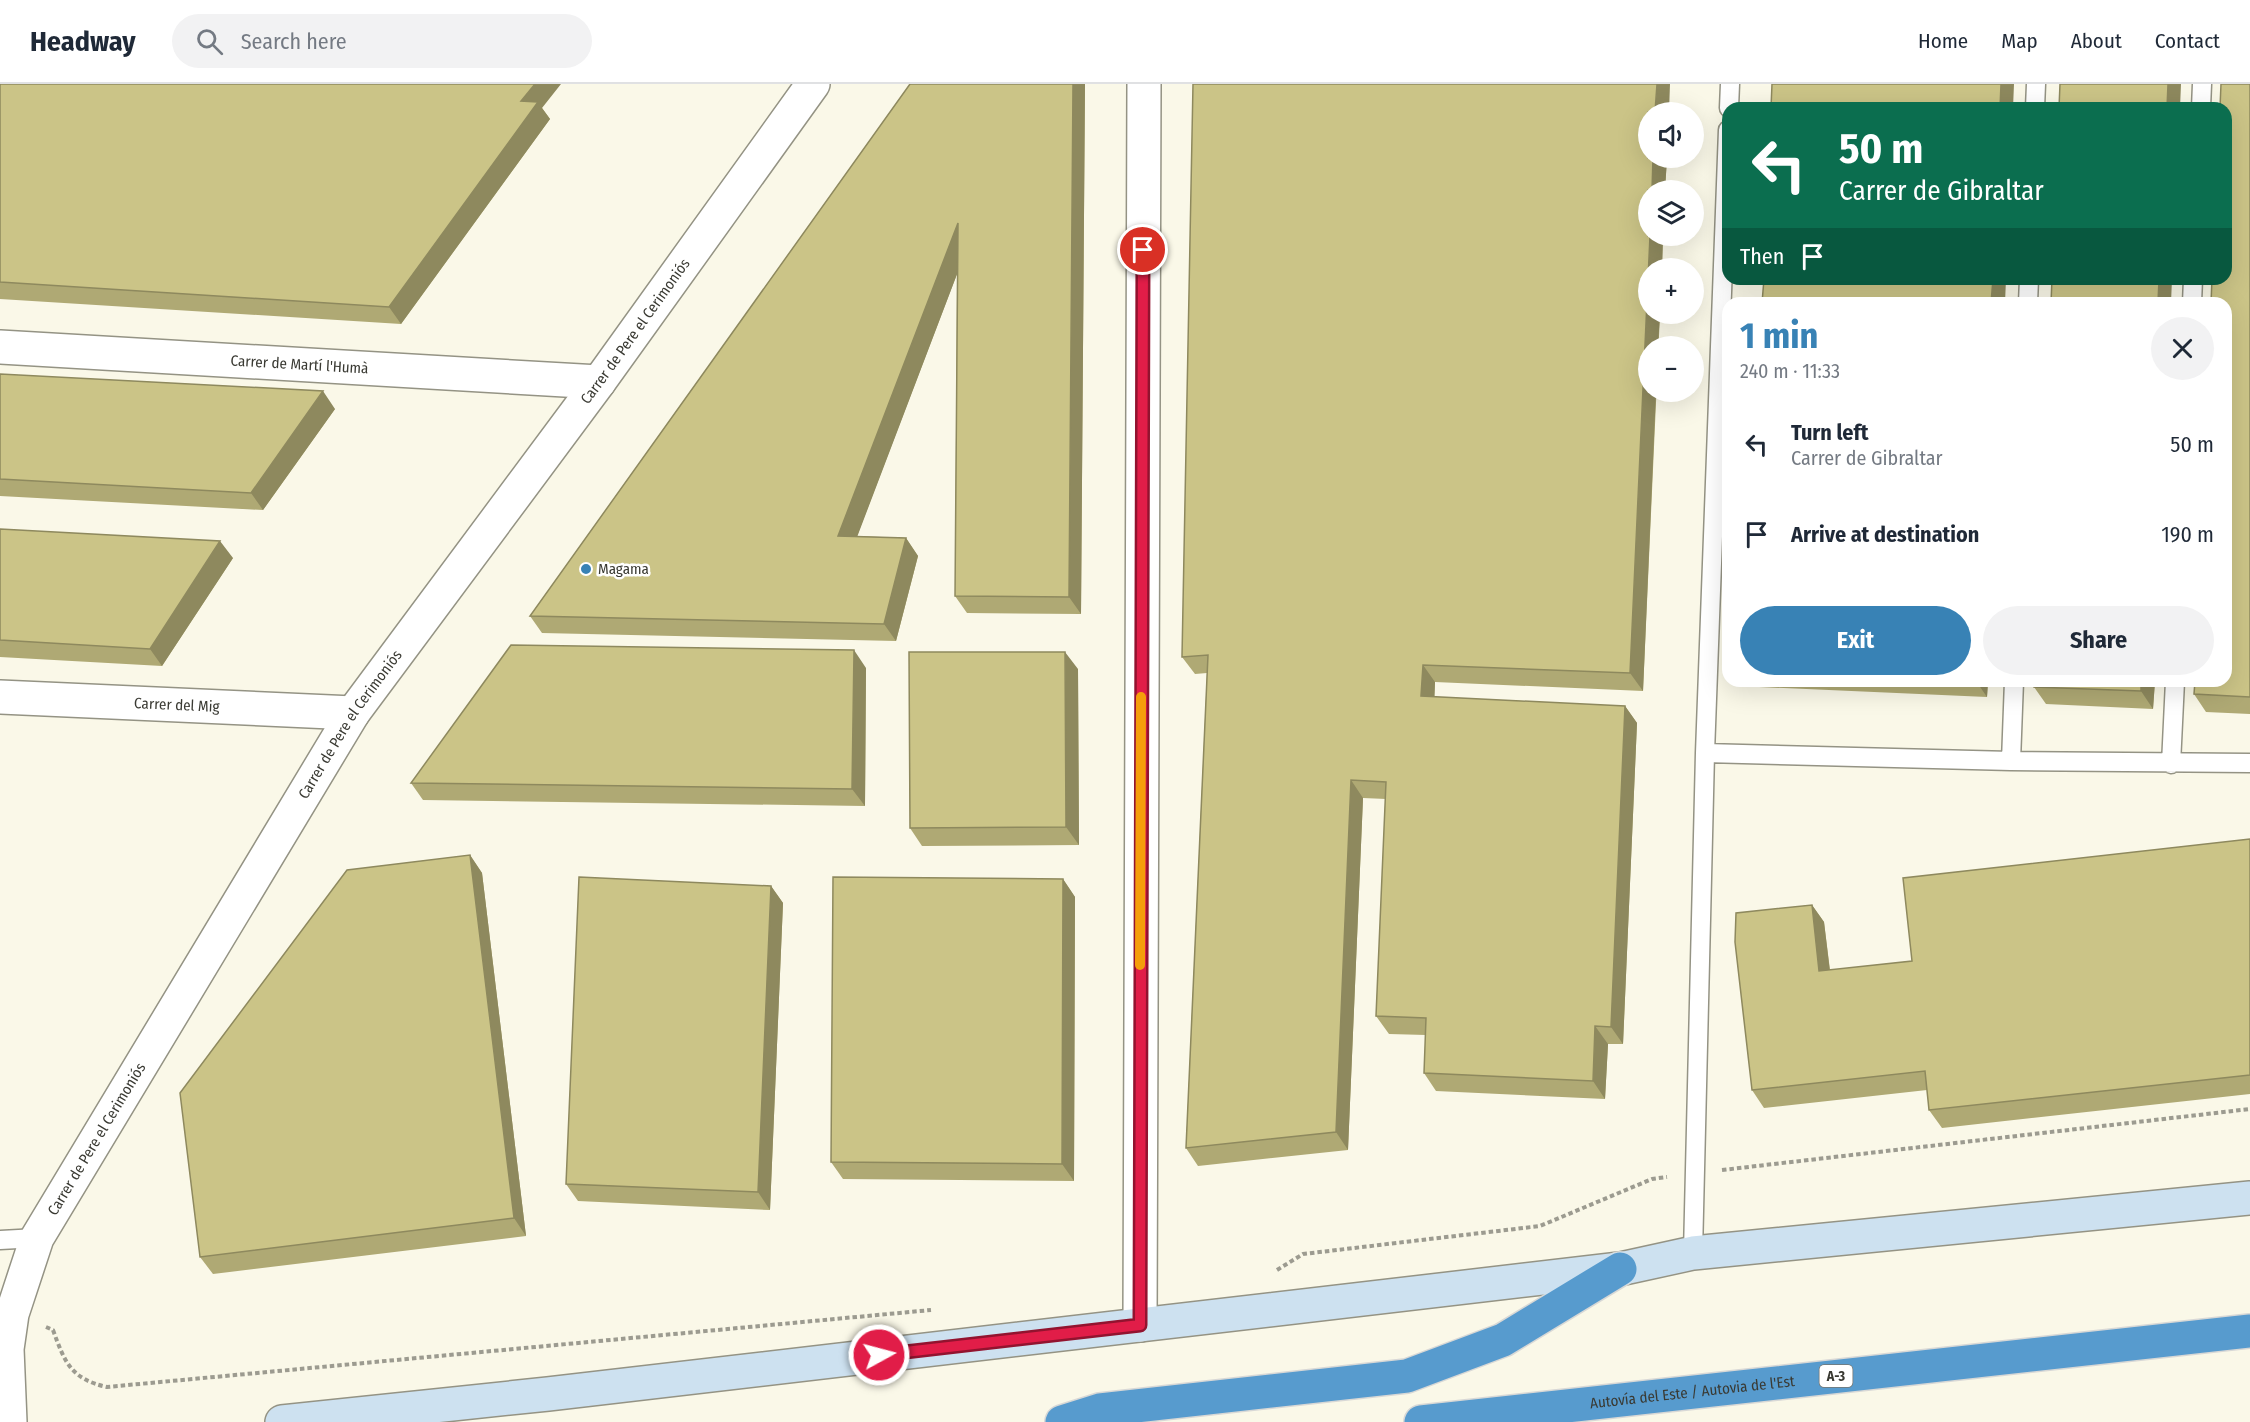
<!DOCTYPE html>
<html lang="en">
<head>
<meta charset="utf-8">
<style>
  :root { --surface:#fff; --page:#f2f2f3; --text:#1f2937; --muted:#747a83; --line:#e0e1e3; --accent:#3882b5 }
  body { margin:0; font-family:"Fira Sans Condensed",sans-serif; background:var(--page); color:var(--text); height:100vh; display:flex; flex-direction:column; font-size:22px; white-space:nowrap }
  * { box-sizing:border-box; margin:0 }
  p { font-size:20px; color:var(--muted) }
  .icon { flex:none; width:33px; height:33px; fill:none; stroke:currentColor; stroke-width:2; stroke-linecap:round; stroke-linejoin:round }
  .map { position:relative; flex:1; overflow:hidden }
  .sheet { position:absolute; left:1722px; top:213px; width:510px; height:390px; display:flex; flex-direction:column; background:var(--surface); border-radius:18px; box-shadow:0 6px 24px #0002 }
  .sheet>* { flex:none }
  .top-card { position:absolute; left:1722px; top:18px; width:510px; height:183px; border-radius:18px; box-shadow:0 6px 24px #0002; background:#0b6e4f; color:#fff; overflow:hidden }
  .buttons { position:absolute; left:1638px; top:18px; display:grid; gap:12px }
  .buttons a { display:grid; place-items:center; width:66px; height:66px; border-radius:50%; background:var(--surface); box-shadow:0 6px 24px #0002; font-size:30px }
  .pin { position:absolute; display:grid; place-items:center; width:51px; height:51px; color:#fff; margin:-26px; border:3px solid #fff; border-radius:50%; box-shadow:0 2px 6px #0007 }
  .me { position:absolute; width:66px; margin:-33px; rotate:83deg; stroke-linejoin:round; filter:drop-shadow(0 0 4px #0008) }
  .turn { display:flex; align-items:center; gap:21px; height:126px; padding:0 18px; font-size:27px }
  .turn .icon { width:78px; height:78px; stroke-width:2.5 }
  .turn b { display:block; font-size:42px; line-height:51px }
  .then { display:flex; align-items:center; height:57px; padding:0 18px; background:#0003; gap:12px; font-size:22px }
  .round { display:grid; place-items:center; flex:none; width:63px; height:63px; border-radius:32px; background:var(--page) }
  .overview { display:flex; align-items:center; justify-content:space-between; height:102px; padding:0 18px }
  h1 { font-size:36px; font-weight:700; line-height:45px; color:var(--accent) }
  .cta { display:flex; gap:12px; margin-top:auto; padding:12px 18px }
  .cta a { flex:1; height:69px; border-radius:36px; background:var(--accent); color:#fff; font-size:24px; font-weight:700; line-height:69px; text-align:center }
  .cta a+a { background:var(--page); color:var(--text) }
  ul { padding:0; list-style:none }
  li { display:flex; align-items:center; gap:18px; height:90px; padding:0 18px }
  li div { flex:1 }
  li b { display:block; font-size:22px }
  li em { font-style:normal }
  header { display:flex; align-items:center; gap:36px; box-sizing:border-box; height:84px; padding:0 30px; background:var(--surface); border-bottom:2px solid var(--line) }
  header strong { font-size:28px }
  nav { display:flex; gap:33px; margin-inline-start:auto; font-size:21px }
  .search { width:420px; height:54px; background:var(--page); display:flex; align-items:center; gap:15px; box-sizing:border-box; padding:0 21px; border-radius:33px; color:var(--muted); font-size:22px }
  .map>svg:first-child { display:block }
</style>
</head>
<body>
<header>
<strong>Headway</strong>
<div class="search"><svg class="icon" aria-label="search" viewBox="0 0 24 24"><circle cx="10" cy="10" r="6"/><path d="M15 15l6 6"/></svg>Search here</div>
<nav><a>Home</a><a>Map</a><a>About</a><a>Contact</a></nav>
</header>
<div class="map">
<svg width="2250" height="1338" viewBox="0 0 2250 1338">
  <rect width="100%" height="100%" fill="#faf8e8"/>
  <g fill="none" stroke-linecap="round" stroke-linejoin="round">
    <g stroke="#949384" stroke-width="21">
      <path id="lane" d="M1729 24 1730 0
        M2035 24 2036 0
        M2201 24 2202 0
        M2028 219 2029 195
        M2192 219 2193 195
        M1705 669 2011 677 2250 679
        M2011 677 2014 597
        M2171 680 2175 597
        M0 1156 37 1154
        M1693 1169 1705 669 1728 46"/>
    </g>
    <g stroke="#949384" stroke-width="36">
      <g id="street">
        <path id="s1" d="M0 263 599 298"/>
        <path id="s2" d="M0 613 353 629"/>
        <path d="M1140 1241 1144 0"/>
        <path id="s3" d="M10 1338 7 1265 12 1230 37 1154 353 629 599 298 813 0"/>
      </g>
    </g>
    <g stroke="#949384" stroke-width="36">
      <path id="secondary" d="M282 1338 548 1310 1620 1185 1693 1169 2250 1114"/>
    </g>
    <g stroke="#d8d8d6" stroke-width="36">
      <g id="highway">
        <path d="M1062 1338 1100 1326 1407 1292 1503 1256 1620 1185"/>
        <path id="s4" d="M1421 1338 2250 1247"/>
      </g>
    </g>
    <path stroke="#9c9b90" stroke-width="4" stroke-dasharray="4.5 3" stroke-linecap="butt" d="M1722 1086 2250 1025
      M1277 1186 1303 1170 1540 1142 1652 1095 1667 1093
      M46 1243 53 1246C65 1279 71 1295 107 1303L931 1226"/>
    <use href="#lane" stroke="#fff" stroke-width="18"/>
    <use href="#street" stroke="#fff" stroke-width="33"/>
    <use href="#secondary" stroke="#cde1f0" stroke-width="33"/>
    <use href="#highway" stroke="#579bce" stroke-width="33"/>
  </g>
  <path fill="#afa974" d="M0 0 542 24 550 35 401 240 0 215Z
    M910 0H1085L1081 530 967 529 955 512 957 190 857 452 906 454 918 472 896 557 542 549 530 532Z
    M2250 0V630L2206 628 2194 610Z
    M1667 74 1665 106H1648V152H1663L1662 184H1648V230H1660L1643 607 1435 598 1434 613 1625 622 1637 639 1623 960H1608L1605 1015 1436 1007 1424 989 1426 951 1389 950 1376 932 1386 715 1363 714 1348 1066 1198 1082 1186 1064 1207 589 1195 590 1182 573Z
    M0 290 335 325 263 426 0 412Z
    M0 445 233 474 162 582 0 573Z
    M866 584 865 722 423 716 411 699Z
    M1078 585 1079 761 922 762 910 744Z
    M1755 597H1988L1987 613 1759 603Z
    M2034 597H2155L2153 625 2046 620 2034 603Z
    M2250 755V1010L1942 1044 1929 1026 1927 1006 1764 1024 1752 1006 1812 821 1824 838 1830 886 1912 877Z
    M470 771 482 789 526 1152 213 1190 200 1173Z
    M1063 795 1075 813 1074 1097 843 1095 831 1078Z
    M771 802 783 819 770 1126 578 1117 566 1100Z"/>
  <path fill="#8e895e" d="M535 0H561L542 24 550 35 401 240 389 223 521 17Z
    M1073 0H1085L1081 530 1069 513Z
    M1657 0H1670L1669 28H1655Z
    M2001 0H2014L2013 24H2000Z
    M2168 0H2181L2180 24H2167Z
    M1653 74H1667L1665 106H1652Z
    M958 139 970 156 851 469 838 452Z
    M1650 152H1663L1662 184H1648V230H1660L1658 262H1648V308H1656L1643 607 1630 589Z
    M1993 195H2006L2005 219H1991Z
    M2159 195H2172L2171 219H2158Z
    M323 307 335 325 263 426 251 409Z
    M906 454 918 472 896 557 884 540Z
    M220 457 233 474 162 582 150 565Z
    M854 566 866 584 865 722 852 705Z
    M1065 568 1078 585 1079 761 1066 743Z
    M1423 581 1435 598 1434 630 1421 612Z
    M1976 597H1988L1987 613Z
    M2141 597H2155L2153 625 2141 607Z
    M1625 622 1637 639 1623 960 1611 943Z
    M1351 696 1363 714 1348 1066 1336 1048Z
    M470 771 482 789 526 1152 514 1134Z
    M1063 795 1075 813 1074 1097 1062 1080Z
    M771 802 783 819 770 1126 758 1108Z
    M1812 821 1824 838 1832 905 1819 887Z
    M1595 942 1608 960 1605 1015 1593 997Z"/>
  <path fill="#cbc487" stroke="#8e895e" stroke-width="1.5" d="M0 0H535L521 17 538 18 389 223 0 198Z
    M910 0H1073L1069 513 955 512 958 139 838 452 906 454 884 540 530 532Z
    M1193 0H1657L1655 28H1648V74H1653L1652 106H1648V152H1650L1630 589 1423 581 1421 612 1625 622 1611 943 1595 942 1593 997 1424 989 1426 934 1376 932 1386 698 1351 696 1336 1048 1186 1064 1208 571 1182 573Z
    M1772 0H2001L2000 24H1771Z
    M2060 0H2168L2167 24H2059Z
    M2221 0H2250V613L2194 610 2195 597H2226V219H2211L2212 195H2226V24H2220Z
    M1764 195H1993L1991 219H1762Z
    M2052 195H2159L2158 219H2051Z
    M0 290 323 307 251 409 0 395Z
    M0 445 220 457 150 565 0 556Z
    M511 561 854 566 852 705 411 699Z
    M909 568H1065L1066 743 910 744Z
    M2034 597H2141V607L2034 603Z
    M2250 755V991L1929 1026 1925 987 1752 1006 1735 858 1736 829 1812 821 1819 887 1912 877 1903 794Z
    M470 771 514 1134 200 1173 180 1009 347 786Z
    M579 793 771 802 758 1108 566 1100Z
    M833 793 1063 795 1062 1080 831 1078Z"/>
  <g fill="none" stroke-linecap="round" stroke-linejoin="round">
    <g stroke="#92132f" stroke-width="15">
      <path id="route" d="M879 1271 1140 1241 1143 166"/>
    </g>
    <use href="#route" stroke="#e11d48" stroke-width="10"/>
    <path stroke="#f59e0b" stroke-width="10" d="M1140 881 1141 613"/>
  </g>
  <circle fill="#3882b5" stroke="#fff" stroke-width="2" cx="586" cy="485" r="6"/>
  <g text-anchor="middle" stroke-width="5" stroke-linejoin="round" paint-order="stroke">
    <rect fill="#fff" stroke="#757570" stroke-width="1.5" x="1819.5" y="1281" width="33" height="22" rx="4.5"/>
    <g font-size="14" font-weight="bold" fill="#3a3a33">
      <text x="1836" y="1297">A-3</text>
    </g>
    <g font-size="15" fill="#3a3a33" stroke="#fff">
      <text dy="5" stroke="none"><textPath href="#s3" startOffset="1276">Carrer de Pere el Cerimoniós</textPath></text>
      <text dy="5" stroke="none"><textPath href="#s1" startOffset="300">Carrer de Martí l'Humà</textPath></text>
      <text dy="5" stroke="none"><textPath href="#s2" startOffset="177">Carrer del Mig</textPath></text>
      <text dy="5" stroke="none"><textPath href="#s3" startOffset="790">Carrer de Pere el Cerimoniós</textPath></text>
      <text dy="5" stroke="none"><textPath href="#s3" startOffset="304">Carrer de Pere el Cerimoniós</textPath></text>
      <text dy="5" stroke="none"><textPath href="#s4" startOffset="273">Autovía del Este / Autovia de l'Est</textPath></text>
    </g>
    <g font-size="15" fill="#3a3a33" stroke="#fff" text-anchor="start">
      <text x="598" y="490">Magama</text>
    </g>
  </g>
</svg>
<div class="buttons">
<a><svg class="icon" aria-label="sound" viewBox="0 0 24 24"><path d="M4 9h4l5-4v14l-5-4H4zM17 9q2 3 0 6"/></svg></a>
<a><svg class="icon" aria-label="layers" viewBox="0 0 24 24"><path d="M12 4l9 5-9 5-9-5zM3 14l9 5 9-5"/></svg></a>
<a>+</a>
<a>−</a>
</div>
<div class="pin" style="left:1143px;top:166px;background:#d93025"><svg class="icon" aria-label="arrive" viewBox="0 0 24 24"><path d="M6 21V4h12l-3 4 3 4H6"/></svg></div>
<svg class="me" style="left:879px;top:1271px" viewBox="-20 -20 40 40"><circle r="17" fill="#e11d48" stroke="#fff" stroke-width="3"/><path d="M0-11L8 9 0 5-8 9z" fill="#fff"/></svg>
<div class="top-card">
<div class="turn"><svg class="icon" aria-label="left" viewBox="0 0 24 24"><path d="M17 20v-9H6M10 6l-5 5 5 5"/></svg><div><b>50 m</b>Carrer de Gibraltar</div></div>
<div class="then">Then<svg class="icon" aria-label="arrive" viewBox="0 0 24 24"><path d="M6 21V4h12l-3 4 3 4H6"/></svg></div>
</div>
<section class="sheet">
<div class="overview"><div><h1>1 min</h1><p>240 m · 11:33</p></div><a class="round"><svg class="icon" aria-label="close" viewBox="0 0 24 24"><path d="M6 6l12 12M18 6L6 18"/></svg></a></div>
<ul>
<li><svg class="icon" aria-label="left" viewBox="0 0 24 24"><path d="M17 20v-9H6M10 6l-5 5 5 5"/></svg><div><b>Turn left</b><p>Carrer de Gibraltar</p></div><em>50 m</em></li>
<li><svg class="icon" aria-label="arrive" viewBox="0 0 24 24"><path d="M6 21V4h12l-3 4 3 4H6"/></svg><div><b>Arrive at destination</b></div><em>190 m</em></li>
</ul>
<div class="cta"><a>Exit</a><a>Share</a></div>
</section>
</div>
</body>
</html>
